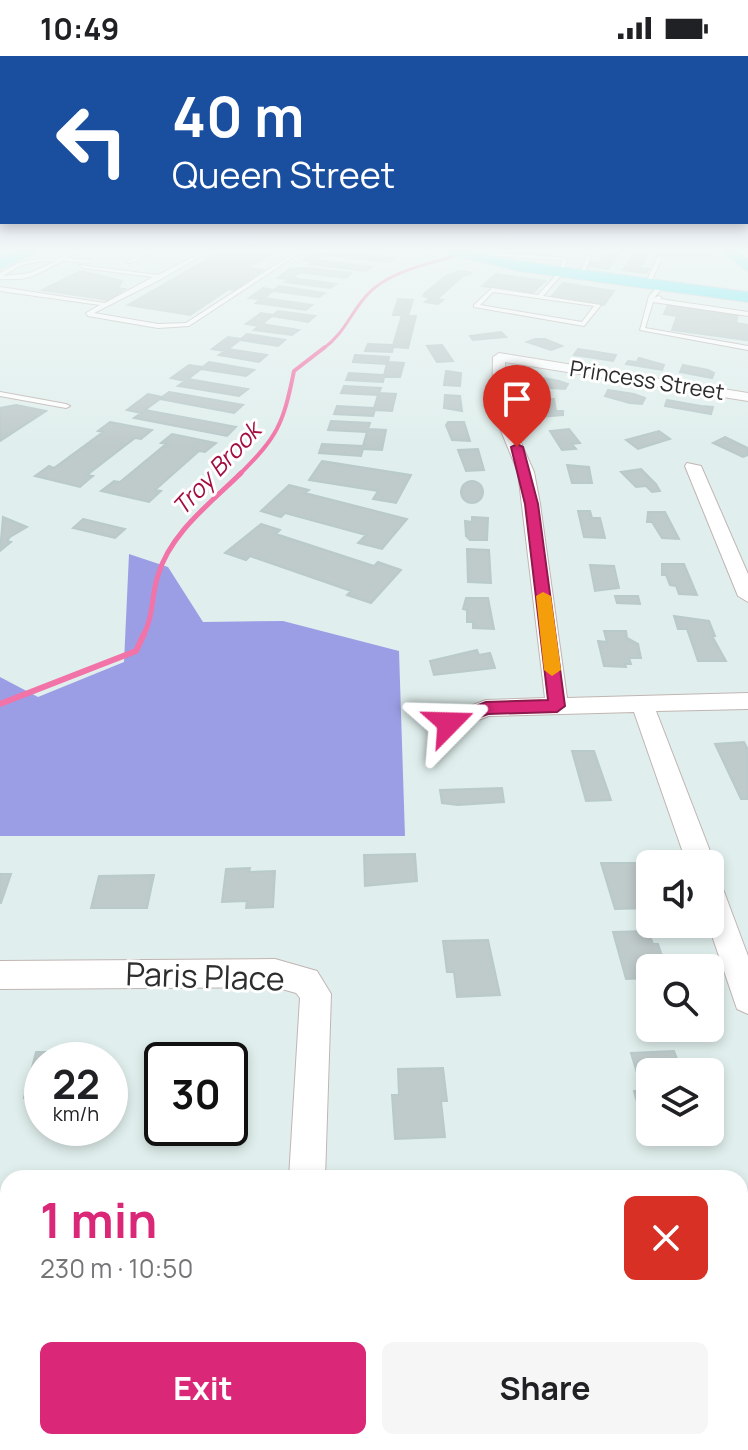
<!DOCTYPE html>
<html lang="en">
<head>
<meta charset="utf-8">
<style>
  :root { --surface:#fff; --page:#f6f6f6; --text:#202124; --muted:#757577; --accent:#db2777 }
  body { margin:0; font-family:Manrope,sans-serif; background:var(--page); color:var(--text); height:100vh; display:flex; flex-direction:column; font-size:30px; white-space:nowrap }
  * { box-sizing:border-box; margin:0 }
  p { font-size:26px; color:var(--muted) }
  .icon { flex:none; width:44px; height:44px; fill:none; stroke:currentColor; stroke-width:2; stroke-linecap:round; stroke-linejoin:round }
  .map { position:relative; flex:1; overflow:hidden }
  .details { position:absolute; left:0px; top:1114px; width:748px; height:280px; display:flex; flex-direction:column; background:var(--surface); border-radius:24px 24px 0 0; box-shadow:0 4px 12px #0003 }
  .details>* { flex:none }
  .top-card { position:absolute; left:0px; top:0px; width:748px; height:168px; box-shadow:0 4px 12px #0003; background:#1a4fa0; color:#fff; overflow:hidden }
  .buttons { position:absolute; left:636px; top:794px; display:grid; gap:16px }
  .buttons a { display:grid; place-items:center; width:88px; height:88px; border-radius:12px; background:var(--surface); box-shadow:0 4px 12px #0003; font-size:40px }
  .speed { position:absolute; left:24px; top:986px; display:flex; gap:16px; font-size:40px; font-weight:700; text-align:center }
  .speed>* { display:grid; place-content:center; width:104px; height:104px; border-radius:50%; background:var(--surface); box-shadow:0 4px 12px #0003; line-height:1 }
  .speed small { font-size:20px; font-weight:400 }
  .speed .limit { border:4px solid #111; border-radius:12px; background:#fff; color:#111 }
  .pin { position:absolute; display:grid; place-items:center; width:68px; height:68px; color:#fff; margin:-82px -34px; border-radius:50% 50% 50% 0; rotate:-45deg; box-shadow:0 0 8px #0007 }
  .pin .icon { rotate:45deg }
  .me { position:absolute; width:88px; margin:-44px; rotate:68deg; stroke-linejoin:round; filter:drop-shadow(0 0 6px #0008) }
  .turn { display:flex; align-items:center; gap:28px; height:168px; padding:0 40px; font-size:36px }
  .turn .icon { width:104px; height:104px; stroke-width:2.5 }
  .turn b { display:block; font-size:56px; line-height:68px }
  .round { display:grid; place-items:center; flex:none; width:84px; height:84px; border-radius:12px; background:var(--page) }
  .overview { display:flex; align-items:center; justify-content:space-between; height:136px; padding:0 40px }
  h1 { font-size:48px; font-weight:700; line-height:60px; color:var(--accent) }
  .cta { display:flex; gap:16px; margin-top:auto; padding:16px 40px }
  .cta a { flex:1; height:92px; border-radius:12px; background:var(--accent); color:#fff; font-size:32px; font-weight:700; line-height:92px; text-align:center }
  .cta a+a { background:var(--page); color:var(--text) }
  .status { display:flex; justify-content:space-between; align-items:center; height:56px; padding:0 40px; background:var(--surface); direction:ltr }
  .status svg { height:22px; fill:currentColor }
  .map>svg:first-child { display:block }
</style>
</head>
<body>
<div class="status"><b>10:49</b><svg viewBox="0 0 49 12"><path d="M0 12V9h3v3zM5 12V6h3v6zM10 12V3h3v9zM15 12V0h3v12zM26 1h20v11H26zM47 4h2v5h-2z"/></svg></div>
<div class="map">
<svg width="748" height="1394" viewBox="0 0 748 1394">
  <rect width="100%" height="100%" fill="#e0efed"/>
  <path fill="#9c9ee5" d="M129 498 168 511 203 566 283 565 399 595 405 780H0V621L38 641 124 606Z"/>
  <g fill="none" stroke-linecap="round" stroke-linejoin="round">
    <path stroke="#f173a7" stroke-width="3" d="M323 293C346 275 348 261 366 240 389 213 436 207 468 196L466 194"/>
    <path stroke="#f173a7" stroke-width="4" d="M239 419C278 380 283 369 294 315L325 291"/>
    <path stroke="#f173a7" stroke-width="5" d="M143 580C154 560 151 540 158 519 171 476 211 447 241 417"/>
    <path stroke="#f173a7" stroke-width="6" d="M0 648 136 595 144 578"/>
  </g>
  <path fill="#bfcaca" stroke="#b9caca" stroke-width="2" d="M223 194H292H276L247 212 201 207Z
    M502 194H554L550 199Z
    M599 194 619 197 608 213 589 210 591 206 599 207 606 196Z
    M329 195 395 202 390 206 324 198 317 204 371 211 366 215 310 208 314 205 303 204 314 196Z
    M637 195 649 196 640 212 649 213 646 217 623 214Z
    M692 195H706L712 201H663L660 198H695Z
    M201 207 247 212 263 214 235 234 170 225Z
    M306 212 351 217 346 222 300 216 292 222 336 228 330 232 285 226 289 223 278 222 290 213Z
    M81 215 122 225 118 232 125 233 108 244 42 234Z
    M460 215 472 217 463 220 437 243 443 244 438 248 425 246 430 242 423 240 425 237 446 220Z
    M496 218 545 225 532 238 482 230Z
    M170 225 229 233 190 259 128 249Z
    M563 227 614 235 604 249 551 241Z
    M279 230 325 237 319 241 273 235 264 242 312 249 306 254 256 247 261 243 249 242 263 232 274 234Z
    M398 243 413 244 408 260H416L408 292 393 291 392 296 365 295 368 288 393 289 402 259H393Z
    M668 249 738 258 736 267 748 269 747 284 672 274 677 260 664 258Z
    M278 255 315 260 308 266 272 260 262 268 299 274 292 279 254 274 259 270 246 268 261 257 273 259Z
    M501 276 506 281 473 284 470 280Z
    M247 278 285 284 278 290 240 284 228 293 267 299 259 306 219 299 225 295 212 293 228 281 241 283Z
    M535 283H545L562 290 551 294 527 286Z
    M442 289 453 305 437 306 427 290Z
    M578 293 616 299 613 305 574 299Z
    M355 299 389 301 388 306 404 307 400 321H384L383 326 346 324 349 317 384 319 387 308 353 306Z
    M639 302 664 309 662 314 626 308 628 305 637 306Z
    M209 306 254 314 246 320 201 313 188 323 248 333 239 340 178 330 185 325 171 322 189 309 203 311Z
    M683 309 708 314 714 317 712 322 680 316Z
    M446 315 461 317 460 330 444 329Z
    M538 321 559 325 568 328 565 333 550 332 535 326Z
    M344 330 381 332 379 337 396 338 392 355 375 354 373 360 334 358 337 350 374 352 378 339 341 337Z
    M608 334 634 338 645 342 642 348 630 347 605 340Z
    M169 336 243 349 234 357 160 343 145 354 236 371 227 380 134 362 141 357 127 354 148 338 162 341Z
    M445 339 460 340 462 355 444 352Z
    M538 343H554L556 355H563V359L539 361Z
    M667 344 701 350 713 351 711 358 665 350Z
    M16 349 46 355 0 385V352Z
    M331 365 370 367 368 373 386 374 382 394 363 393 361 400 319 397 322 388 363 390 367 376 328 374Z
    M110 366 152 374 141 383 135 382 87 419 93 420 80 431 35 420 49 410 54 412 103 376 98 375Z
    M448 366H464L470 385 452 384 446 369Z
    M569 373 580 387 572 388 576 393 562 394 550 375Z
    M659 375 670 383 638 393 626 384Z
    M172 378 216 387 205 396 199 395 155 434 161 435 149 446 101 435 114 425 120 426 166 388 161 387Z
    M725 381 748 392V399L743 401 713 387Z
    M478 393 484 414 466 415 458 394Z
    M322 405 411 419 396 447 373 443 378 435 309 424Z
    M567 409 589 411 592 427H572Z
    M641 413 656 428 660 435 652 436 646 430 636 431 621 416Z
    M461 436a11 11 0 1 1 22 0a11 11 0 1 1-22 0Z
    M289 429 309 434 305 437 407 463 382 493 358 487 366 479 285 457 281 461 261 455Z
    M578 455H590L592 462H600L605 482 584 481Z
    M648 456H665L679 483 662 482 652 466H647Z
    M3 461 27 471 10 481 7 485 11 486 0 495Z
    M472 461 488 462 487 484H470L466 480 465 465 472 466Z
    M83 463 125 473 115 482 73 472Z
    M261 468 280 474 276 478 374 510 378 506 401 514 371 547 347 539 351 535 250 500 246 504 225 497Z
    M467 493 489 494 491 527 468 526Z
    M662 508H684L697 539 679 538 676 530 670 529 666 519H662Z
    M590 509 614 510 619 532 595 535Z
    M615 540H638L640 548 617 547Z
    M466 542H488L494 573 473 572V566H467V554L463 553Z
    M674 560 709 565 715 580H712L726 605H698L687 573H678Z
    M604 575H626L627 582 638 588 641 602H629L631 608H625L626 611 604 610 598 585 607 586Z
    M477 594 479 599 490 597 495 612 434 619 430 605Z
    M744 686 748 694V743H741L715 688Z
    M572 695H594L611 744 586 745Z
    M502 732 504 746 458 749 442 747 440 734Z
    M415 798 417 825 365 830 364 799Z
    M601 807H637L650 852 615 853Z
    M250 812 249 816 275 815 273 851 246 852 247 845 222 846 226 813Z
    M0 818H11L1 847H0Z
    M154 819 147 852H91L99 820Z
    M648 875 653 888H658L666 912H650V922L626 923 613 876Z
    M488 884 500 939 457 941 454 916H447L443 885Z
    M230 993 229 1004H167L169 994Z
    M674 995 682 1016H650V1067L643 1068 634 1035 642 1034 631 997Z
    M36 996H74L73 1002H100L42 1004V1042H24Z
    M443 1012 447 1045H441L445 1081 395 1083 392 1039H399L398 1013Z
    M0 1160H8V1227H0Z"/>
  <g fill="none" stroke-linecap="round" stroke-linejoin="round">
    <g stroke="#c1b5b3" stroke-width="2">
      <path id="service" d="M74 194H79L68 202 89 204 91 207 63 205 33 220 21 223H0V217L18 207 31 204 61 202ZM43 205H56L30 217 3 220 21 209Z
        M149 194H154L131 207 126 206Z
        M206 194H211L163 222 94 257 158 268 186 267 299 194H304L189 270 158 272 88 260 86 257 100 249 0 235V231L105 247 153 221 82 212 80 209 158 219Z
        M589 194H593L584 219 579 220Z
        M448 195 450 197 433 200 431 199Z
        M496 197 567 202 564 216 543 240 601 249 584 270 474 251V249L492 232 538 239 559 216 562 204 497 200 483 205 480 203ZM493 236 594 250 582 266 480 249Z
        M657 201 662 202 650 228 645 229Z
        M659 229 664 230 654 242 659 240 662 242 660 243 748 256V260L653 246 645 272 748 290V294L640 274 649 240Z
        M0 336 66 348 70 350 66 352 0 340Z"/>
    </g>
    <g stroke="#c1b5b3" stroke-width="2">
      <path id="minor" d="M499 297 748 337V345L505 306 506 353 534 416 540 448 567 642 748 637V653L656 655 715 808 711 816 710 808H687L634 656 489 660 449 675 437 667 441 661 486 644 545 642 518 416 492 353 493 301Z
        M687 407 701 410 748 518V546L738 540 685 410Z
        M710 821 720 825 748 900V958L737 953 708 868Z
        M275 903 317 915 331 938 325 1122H289L300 942 296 937 275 931 0 933V905Z
        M748 1318V1360L740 1361V1319Z
        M0 1327H8V1369H0Z"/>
    </g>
    <g stroke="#cdcdcd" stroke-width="2">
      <path id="primary" d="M431 194H461L519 205 748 236V246L519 215Z
        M720 194H737L748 203V216Z"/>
    </g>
    <g stroke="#cdcdcd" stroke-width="2">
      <path id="trunk" d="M20 194H42L0 213V202Z"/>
    </g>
    <use href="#service" fill="#fff" fill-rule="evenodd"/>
    <use href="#minor" fill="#fff" fill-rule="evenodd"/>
    <use href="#primary" fill="#60e6f3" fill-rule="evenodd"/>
    <use href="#trunk" fill="#5df2e5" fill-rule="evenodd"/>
  </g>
  <linearGradient id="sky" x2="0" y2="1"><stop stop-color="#ab9ace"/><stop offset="0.5" stop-color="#f1f8f7"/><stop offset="1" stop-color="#f1f8f7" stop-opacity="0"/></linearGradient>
  <rect width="748" height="389" fill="url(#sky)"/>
  <path fill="#db2777" stroke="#8e194d" stroke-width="2" d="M517 388 523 391 538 448 565 650 557 656 488 658 449 673 440 667 442 663 486 646 548 644 525 448 511 391Z"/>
  <path fill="#f59e0b" d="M543 536 551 540 561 614 552 620 544 614 536 540Z"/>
  <g text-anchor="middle" stroke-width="6" stroke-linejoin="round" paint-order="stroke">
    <g font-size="22" fill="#2d2d2d" stroke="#fff">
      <text transform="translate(647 324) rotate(9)" y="8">Princess Street</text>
    </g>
    <g font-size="24" font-style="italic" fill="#a30c3e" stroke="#fff">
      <text transform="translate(217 413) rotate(-47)" y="8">Troy Brook</text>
    </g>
    <g font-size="32" fill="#2d2d2d" stroke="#fff">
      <text transform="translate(205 921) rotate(2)" y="11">Paris Place</text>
    </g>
  </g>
</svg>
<div class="buttons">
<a><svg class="icon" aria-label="sound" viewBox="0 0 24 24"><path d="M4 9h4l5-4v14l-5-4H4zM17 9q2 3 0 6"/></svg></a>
<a><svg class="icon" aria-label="search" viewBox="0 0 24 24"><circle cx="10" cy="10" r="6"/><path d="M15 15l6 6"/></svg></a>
<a><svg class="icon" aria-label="layers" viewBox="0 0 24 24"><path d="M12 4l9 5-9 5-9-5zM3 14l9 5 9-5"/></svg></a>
</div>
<div class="speed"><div>22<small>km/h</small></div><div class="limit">30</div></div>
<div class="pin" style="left:517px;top:391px;background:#d93025"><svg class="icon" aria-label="arrive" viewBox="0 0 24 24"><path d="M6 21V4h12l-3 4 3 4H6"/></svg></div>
<svg class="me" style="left:449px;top:667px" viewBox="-20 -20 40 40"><path d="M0-17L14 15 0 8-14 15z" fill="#db2777" stroke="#fff" stroke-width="4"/></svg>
<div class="top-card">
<div class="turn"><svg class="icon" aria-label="left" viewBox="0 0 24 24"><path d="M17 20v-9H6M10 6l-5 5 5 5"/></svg><div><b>40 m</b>Queen Street</div></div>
</div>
<section class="details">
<div class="overview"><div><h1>1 min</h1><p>230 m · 10:50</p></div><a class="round" style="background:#d93025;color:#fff"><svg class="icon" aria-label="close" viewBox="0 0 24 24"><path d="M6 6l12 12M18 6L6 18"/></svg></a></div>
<div class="cta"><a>Exit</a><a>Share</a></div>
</section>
</div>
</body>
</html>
